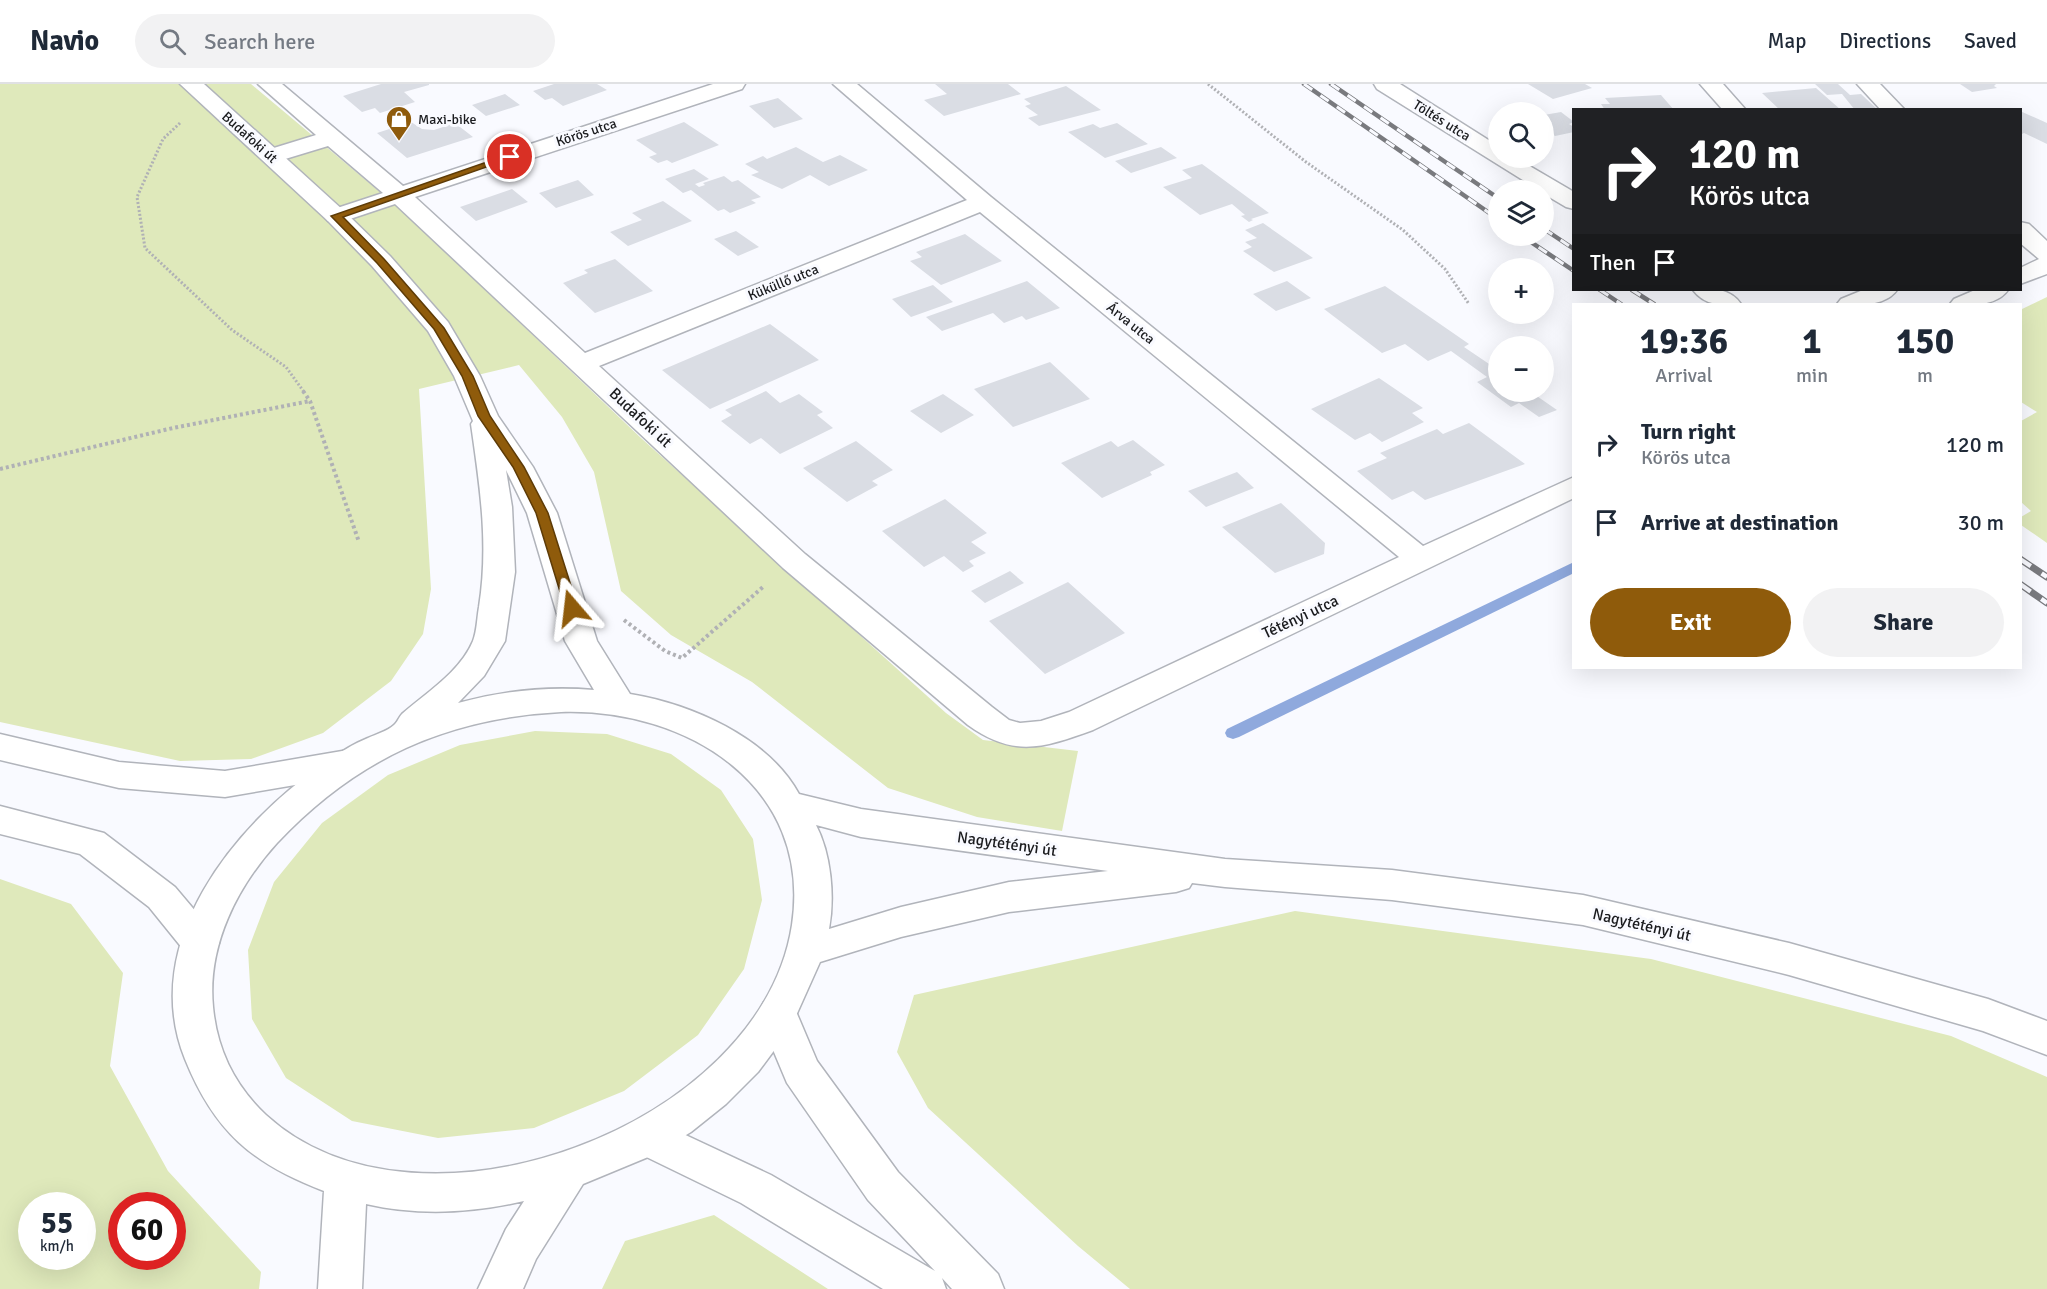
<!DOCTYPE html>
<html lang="en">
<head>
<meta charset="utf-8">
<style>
  :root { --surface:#fff; --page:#f2f2f3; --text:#1f2937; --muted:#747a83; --line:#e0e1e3; --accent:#8f5b0b }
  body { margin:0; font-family:Signika,sans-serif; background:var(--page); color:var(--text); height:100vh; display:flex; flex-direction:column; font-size:22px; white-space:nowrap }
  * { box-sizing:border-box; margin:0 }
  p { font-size:20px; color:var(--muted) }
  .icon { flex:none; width:33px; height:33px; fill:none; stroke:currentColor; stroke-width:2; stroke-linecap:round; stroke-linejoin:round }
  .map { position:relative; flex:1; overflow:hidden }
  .drawer { position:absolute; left:1572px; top:219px; width:450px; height:366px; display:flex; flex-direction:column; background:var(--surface); border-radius:0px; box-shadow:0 6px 24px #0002 }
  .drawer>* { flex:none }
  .top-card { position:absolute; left:1572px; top:24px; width:450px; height:183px; border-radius:0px; box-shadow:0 6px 24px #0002; background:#202124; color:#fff; overflow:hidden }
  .buttons { position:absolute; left:1488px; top:18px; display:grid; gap:12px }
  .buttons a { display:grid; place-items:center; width:66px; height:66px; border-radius:50%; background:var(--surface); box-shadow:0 6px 24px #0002; font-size:30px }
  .speed { position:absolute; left:18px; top:1108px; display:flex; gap:12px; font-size:30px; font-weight:700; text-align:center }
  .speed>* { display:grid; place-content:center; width:78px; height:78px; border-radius:50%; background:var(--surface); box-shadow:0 6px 24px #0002; line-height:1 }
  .speed small { font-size:15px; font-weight:400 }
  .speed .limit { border:9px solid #d22; background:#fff; color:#111 }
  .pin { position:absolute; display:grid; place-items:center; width:51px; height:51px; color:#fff; margin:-26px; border:3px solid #fff; border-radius:50%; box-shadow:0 2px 6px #0007 }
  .me { position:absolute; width:66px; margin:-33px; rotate:343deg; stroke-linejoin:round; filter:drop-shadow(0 0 4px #0008) }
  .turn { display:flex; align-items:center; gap:21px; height:126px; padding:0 18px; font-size:27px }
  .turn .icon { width:78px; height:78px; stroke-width:2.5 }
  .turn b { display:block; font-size:42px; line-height:51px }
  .then { display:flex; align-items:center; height:57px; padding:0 18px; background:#0003; gap:12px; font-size:22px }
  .eta { display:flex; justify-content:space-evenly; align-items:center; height:102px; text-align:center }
  .eta b { font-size:36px; font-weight:700; line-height:42px }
  .cta { display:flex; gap:12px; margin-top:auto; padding:12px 18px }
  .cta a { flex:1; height:69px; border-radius:36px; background:var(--accent); color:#fff; font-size:24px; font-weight:700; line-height:69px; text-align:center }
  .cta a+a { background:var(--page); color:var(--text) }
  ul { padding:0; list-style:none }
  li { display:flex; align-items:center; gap:18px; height:78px; padding:0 18px }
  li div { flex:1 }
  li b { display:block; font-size:22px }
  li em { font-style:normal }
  header { display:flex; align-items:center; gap:36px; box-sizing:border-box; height:84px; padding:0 30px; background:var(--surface); border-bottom:2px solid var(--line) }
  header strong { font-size:28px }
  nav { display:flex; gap:33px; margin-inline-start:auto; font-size:21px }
  .search { width:420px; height:54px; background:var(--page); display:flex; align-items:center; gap:15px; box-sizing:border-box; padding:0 21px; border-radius:33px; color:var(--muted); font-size:22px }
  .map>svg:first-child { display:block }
</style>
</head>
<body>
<header>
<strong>Navio</strong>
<div class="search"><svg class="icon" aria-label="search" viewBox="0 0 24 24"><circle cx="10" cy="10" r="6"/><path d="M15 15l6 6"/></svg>Search here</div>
<nav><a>Map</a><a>Directions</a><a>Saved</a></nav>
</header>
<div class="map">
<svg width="2047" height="1205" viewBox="0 0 2047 1205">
  <rect width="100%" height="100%" fill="#f9faff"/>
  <path fill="#dfe9bb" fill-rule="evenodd" d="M0 0H251L399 124 641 354 946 629 983 656 1078 667 1062 747 977 733 888 704 752 598 671 551 621 507 594 388 562 333 519 281 419 305 431 505 423 550 391 597 323 649 251 675 180 677 0 638Z
    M2047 213V459L2021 441V433L2031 427 2021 418V337L2037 328 2021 318 2020 226Z
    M535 647 607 650 671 670 721 706 753 755 762 816 744 885 698 951 624 1007 534 1044 438 1054 352 1037 286 994 252 935 248 866 274 798 322 739 388 691 460 661Z
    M0 795 71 820 123 889 110 982 168 1087 261 1188 259 1205H0ZM32 1122H82V1173H32ZM122 1122H172V1173H122Z
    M1295 827 1651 875 1951 952 2047 993V1205H1130L1078 1162 928 1024 897 968 914 911Z
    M714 1131 828 1205H602L625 1157Z"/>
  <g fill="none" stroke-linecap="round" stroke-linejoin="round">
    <path fill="#8fa9dd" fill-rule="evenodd" d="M1574 478V489L1239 653 1233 655 1227 653 1225 649 1227 645Z"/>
  </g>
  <path fill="#dadde4" d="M381 0H429V1L404 8 415 18 380 29 375 24 362 28 343 12Z
    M554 0H597L607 6 563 22 552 14 545 16 533 7Z
    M935 0H1008L1021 10 944 32 924 16 947 10Z
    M1528 0H1585L1592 4 1553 15Z
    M1815 0H1838L1850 11 1861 10 1878 26H1855L1842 10 1827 11Z
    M1960 0H1996L1994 2 1997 4 1972 8Z
    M1066 2 1101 26 1039 42 1028 34 1038 31 1025 22 1031 20 1024 15Z
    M1816 4 1841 26H1780L1762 9Z
    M505 10 520 21 486 32 472 21Z
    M1661 11 1674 26H1605L1601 20H1610L1605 14Z
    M778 14 803 35 774 44 749 22Z
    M2020 27 2047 39V60L2024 49 2020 51Z
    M1561 28 1574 38 1569 40 1574 43V48L1555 52 1544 43V31Z
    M411 38 422 45 434 46 455 39 473 53 407 74 377 49Z
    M684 38 719 61 672 79 667 76 658 79 649 73 657 70 636 56Z
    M1117 39 1148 60 1105 74 1068 48 1093 40 1100 44Z
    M796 63 823 78 840 71 868 86 829 102 810 91 782 105 751 91 759 88 745 80 763 72 767 75Z
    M1161 63 1177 74 1131 89 1115 77Z
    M1202 80 1269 129 1251 135 1253 136 1249 138 1241 132 1245 131 1232 120 1200 131 1163 103 1192 94 1182 86Z
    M694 85 709 95 695 100 699 103 705 101 703 99 724 92 732 98 738 96 761 113 751 116 756 119 730 129 724 125 718 127 691 106 683 109 665 95Z
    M578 96 594 111 556 124 539 109Z
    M512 105 528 118 476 137 460 123Z
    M663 117 692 137 628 162 610 148 642 136 632 129Z
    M1263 139 1313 174 1274 188 1243 167 1252 163 1245 158 1257 154 1245 146Z
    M736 147 759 163 738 172 714 155Z
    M965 150 1002 177 941 201 910 177 922 173 916 168Z
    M615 175 653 207 595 229 563 199 588 189 584 186Z
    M1027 197 1060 224 1026 236 1022 232 1004 239 993 229 942 247 926 233Z
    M1287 197 1311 214 1276 227 1253 210Z
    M933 201 953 218 911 233 892 215Z
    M1385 202 1469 260 1464 263 1498 286V308H1531L1557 326 1539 333 1519 319 1511 323 1477 298 1487 293 1451 267 1428 277 1405 260 1382 269 1324 225Z
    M770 240 819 276 710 325 662 286Z
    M1050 278 1090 315 1013 343 974 305Z
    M1379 294 1423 324 1412 329 1424 338 1382 358 1370 349 1355 356 1311 325Z
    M766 307 780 319 799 310 823 328 817 331 833 344 780 370 761 354 750 360 721 337 732 331 725 326Z
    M943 310 974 331 941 349 910 327Z
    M1469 339 1525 380 1425 416 1413 407 1392 416 1357 387 1387 374 1380 369 1437 345 1443 350Z
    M1133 356 1165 381 1150 388 1152 391 1102 414 1061 379 1111 357 1118 363Z
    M856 357 893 386 872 397 878 401 847 418 803 384Z
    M1237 388 1254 404 1206 423 1188 407Z
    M945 415 987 449 971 458 986 469 969 477 974 482 963 488 944 472 924 483 882 447Z
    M1281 419 1325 459 1324 470 1275 489 1222 443Z
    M1010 487 1024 499 985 519 971 507Z
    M1068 498 1125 549 1045 590 989 537Z"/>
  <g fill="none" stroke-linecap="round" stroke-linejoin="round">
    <g stroke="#b1b4bb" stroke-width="3">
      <path id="minor" d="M258 0H282L403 102 713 0H745L742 5 415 113 585 269 967 116 833 0H857L991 113 1423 462 1574 393V414L1093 646C1043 664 1014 674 968 641L783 484 395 120 344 137 336 139 328 137 324 132 328 127 383 109 328 62 272 79 264 77 261 72 264 67 316 51ZM980 128 1399 473 1069 628 1041 637 1020 639 1009 636 992 623 805 470 599 282Z
        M1374 0H1400L1498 62V74H1516L1574 108V125L1566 123 1544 110V106H1539L1377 5Z
        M1700 0H1723L1746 26H1723Z
        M1857 0H1880L1905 26H1881Z
        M2020 138 2029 140 2047 157V190L2020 200V184L2039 175 2020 159Z
        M1693 206C1711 204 1730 204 1741 220 1723 222 1705 222 1693 206Z
        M1863 206H1897C1885 223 1855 222 1837 220L1841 215Z
        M1975 206H2008C1996 223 1968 222 1950 220L1954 215Z
        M778 913 792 918 817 977 898 1088 998 1190 1004 1205H952L942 1194 946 1205H883L741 1119 632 1066 626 1053 632 1040 647 1034 662 1040 771 1091 935 1187 868 1116 787 999 758 930 764 918Z"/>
    </g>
    <g stroke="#b1b4bb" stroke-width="3">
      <path id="major" d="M180 0H204L344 127 390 172 448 238 480 292 498 332 533 383 557 429 597 557 630 610C691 620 768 653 799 710L861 725 1225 775 1392 786 1583 811 1789 859 1988 915 2047 937V971L1983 947 1789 891 1583 841 1392 816 1225 803 1192 799 1189 804 1176 808 1009 828 901 853 820 878 790 945 758 988 726 1020 691 1048 653 1071 583 1100 536 1175 523 1205H478L506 1145 524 1117C473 1129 418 1132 366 1120L362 1205H318L324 1107C252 1080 214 1047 185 975 138 858 235 740 326 678 339 669 353 660 368 654 376 650 388 647 394 641 397 639 399 633 402 630 426 609 460 588 473 557 477 547 477 534 479 523 489 460 480 403 471 340L473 337 454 292 428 247 372 182 328 137ZM506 386 527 429 565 557 594 606C548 602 501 607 458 619L484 592 505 557 515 488 512 423ZM561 628C686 624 813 701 792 841 761 1043 418 1170 266 1031 235 1002 217 966 213 923 207 862 237 803 277 759 356 675 446 634 561 628ZM816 741 861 753 1108 787 1009 798 901 823 829 845C835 812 831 770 816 741Z"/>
    </g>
    <g stroke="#b1b4bb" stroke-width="3">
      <path id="highway" d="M0 650 119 678 225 687 348 666 360 670 365 679 360 688 348 692 225 713 119 704 0 676Z
        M0 722 104 749 175 803 213 848 219 859 213 870 200 874 187 870 149 823 80 770 0 750Z"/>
    </g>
    <path stroke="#b0b1b5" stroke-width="3" stroke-dasharray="2 2" stroke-linecap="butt" d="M1208 0 1306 78 1403 146 1445 185 1469 220
      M180 39 163 55 137 113 145 164 232 246 286 283 304 308"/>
    <path stroke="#b0b1b5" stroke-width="4" stroke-dasharray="3 3" stroke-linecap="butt" d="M303 307 310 317 359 458
      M0 385 173 344 310 317
      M624 536 665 567 682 574 763 503"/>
    <use href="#minor" fill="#fff" fill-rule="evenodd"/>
    <use href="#major" fill="#fff" fill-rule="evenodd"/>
    <use href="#highway" fill="#fff" fill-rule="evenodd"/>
    <g stroke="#797a7e" stroke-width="4.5">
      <path id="rail-far1" d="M1304 0 1498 135
        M1331 0 1498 114
        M1544 145 1574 165
        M1522 152 1574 187
        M1600 206 1621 220
        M1632 206 1654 220"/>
    </g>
    <g stroke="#797a7e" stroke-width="7">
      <path id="rail" d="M2020 475 2047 493
        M2020 500 2047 519"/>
    </g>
    <use href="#rail-far1" stroke="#f9faff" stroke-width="3" stroke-dasharray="10" stroke-linecap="butt"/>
    <use href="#rail" stroke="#f9faff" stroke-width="4.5" stroke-dasharray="13" stroke-linecap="butt"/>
  </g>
  <path fill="#8f5b0b" stroke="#5d3b07" stroke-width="1.5" d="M507 71 515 73 343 133 384 175 444 244 473 292 490 332 524 383 548 429 578 524 572 528 565 524 536 429 513 383 478 332 462 292 434 245 377 179 331 132Z"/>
  <defs>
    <g id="shop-pin" transform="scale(1.35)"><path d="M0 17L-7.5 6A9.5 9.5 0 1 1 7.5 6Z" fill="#8f5b0b" stroke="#f9faff"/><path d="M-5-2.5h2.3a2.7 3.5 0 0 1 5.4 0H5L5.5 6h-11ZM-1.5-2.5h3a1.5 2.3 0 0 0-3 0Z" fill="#fff"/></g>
  </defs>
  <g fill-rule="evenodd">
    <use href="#shop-pin" x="399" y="35"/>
  </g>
  <g text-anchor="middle" stroke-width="6" stroke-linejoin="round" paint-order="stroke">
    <g font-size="14" fill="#1a1b1e" stroke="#f9faff" text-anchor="start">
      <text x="418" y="40">Maxi-bike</text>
    </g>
    <g font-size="14" fill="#1a1b1e" stroke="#f9faff">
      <text transform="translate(1442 36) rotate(32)" y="5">Töltés utca</text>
      <text transform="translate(586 48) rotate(-18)" y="5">Körös utca</text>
      <text transform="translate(250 53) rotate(42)" y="5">Budafoki út</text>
      <text transform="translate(783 198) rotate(-22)" y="5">Küküllő utca</text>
      <text transform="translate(1131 239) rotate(39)" y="5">Árva utca</text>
    </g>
    <g font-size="16" fill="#1a1b1e" stroke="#f9faff">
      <text transform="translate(641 333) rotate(43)" y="6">Budafoki út</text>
      <text transform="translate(1300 532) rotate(-25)" y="6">Tétényi utca</text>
      <text transform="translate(1007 759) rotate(8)" y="6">Nagytétényi út</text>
      <text transform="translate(1642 840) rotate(13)" y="6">Nagytétényi út</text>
    </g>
  </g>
</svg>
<div class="buttons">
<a><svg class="icon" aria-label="search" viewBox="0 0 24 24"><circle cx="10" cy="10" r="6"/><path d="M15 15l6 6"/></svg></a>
<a><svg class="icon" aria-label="layers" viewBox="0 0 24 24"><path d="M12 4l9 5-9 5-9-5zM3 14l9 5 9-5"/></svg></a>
<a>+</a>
<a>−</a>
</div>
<div class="speed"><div>55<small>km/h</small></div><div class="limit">60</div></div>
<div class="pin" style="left:510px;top:73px;background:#d93025"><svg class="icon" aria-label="arrive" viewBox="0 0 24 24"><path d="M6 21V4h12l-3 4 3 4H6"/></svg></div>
<svg class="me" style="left:572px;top:524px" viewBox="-20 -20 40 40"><path d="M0-17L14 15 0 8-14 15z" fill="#8f5b0b" stroke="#fff" stroke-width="4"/></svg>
<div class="top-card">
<div class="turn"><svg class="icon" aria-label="right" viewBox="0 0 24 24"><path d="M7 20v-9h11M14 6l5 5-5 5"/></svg><div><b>120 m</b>Körös utca</div></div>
<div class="then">Then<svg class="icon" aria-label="arrive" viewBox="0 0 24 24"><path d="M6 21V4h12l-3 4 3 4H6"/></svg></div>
</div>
<section class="drawer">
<div class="eta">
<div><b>19:36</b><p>Arrival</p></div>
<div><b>1</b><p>min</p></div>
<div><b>150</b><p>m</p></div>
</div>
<ul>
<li><svg class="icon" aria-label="right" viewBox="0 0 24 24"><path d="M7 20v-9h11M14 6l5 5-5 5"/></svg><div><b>Turn right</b><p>Körös utca</p></div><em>120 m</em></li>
<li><svg class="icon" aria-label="arrive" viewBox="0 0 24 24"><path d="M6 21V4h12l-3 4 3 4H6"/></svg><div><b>Arrive at destination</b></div><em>30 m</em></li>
</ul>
<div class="cta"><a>Exit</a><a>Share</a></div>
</section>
</div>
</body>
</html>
